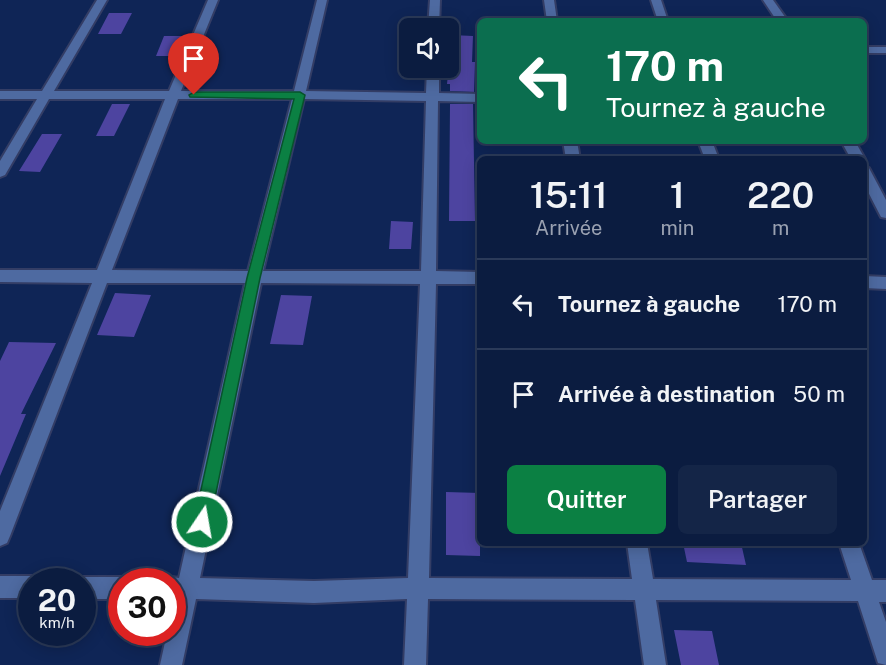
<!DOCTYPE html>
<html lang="fr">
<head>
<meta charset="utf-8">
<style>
  :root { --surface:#0b1c40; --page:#142547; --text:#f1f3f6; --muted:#9aa1b1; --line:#2b3a59; --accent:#0b8043 }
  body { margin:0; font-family:"Public Sans",sans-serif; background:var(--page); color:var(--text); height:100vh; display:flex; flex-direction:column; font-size:22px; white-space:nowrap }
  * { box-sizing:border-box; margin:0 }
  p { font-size:20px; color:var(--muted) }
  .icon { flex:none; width:33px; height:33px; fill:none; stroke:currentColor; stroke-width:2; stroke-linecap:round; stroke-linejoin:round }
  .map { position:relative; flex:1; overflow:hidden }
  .side { position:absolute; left:477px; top:156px; width:390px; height:390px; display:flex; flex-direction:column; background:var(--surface); border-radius:9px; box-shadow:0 3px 15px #0003,0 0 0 2px var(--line) }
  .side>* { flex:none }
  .hud { position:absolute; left:477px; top:18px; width:390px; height:126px; border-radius:9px; box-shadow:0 3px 15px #0003,0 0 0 2px var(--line); background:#0b6e4f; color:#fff; overflow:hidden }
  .fabs { position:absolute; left:399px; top:18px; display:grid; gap:12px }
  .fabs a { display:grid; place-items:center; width:60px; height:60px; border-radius:9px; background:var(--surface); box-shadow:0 3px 15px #0003,0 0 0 2px var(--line); font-size:30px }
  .speed { position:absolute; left:18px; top:568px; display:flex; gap:12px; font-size:30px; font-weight:700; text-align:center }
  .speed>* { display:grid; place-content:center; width:78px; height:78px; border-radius:50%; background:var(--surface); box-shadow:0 3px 15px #0003,0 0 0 2px var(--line); line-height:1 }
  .speed small { font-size:15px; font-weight:400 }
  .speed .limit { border:9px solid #d22; background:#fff; color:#111 }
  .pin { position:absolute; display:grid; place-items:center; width:51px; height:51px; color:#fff; margin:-62px -26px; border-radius:50% 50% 50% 0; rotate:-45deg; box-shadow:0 0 6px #0007 }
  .pin .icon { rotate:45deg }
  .me { position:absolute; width:66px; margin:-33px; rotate:12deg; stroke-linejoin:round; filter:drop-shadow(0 0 4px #0008) }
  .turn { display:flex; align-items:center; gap:21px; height:126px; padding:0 30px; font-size:27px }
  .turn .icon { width:78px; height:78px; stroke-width:2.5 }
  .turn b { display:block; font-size:42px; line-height:51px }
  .eta { display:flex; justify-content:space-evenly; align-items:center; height:102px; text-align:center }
  .eta b { font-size:36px; font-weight:600; line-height:42px }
  .cta { display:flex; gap:12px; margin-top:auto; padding:12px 30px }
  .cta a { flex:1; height:69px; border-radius:9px; background:var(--accent); color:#fff; font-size:24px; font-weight:600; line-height:69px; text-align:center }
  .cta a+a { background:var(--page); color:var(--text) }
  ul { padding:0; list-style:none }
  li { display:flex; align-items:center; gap:18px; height:90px; padding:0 30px; border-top:2px solid var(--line) }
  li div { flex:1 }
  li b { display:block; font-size:22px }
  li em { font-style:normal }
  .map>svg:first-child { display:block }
</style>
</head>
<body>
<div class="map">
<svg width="886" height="665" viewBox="0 0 886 665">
  <rect width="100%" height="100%" fill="#0f2556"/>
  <path fill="#4d44a0" d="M109 13H132L121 34H98Z
    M452 35 473 36 472 62H475L474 92 450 91V84H447Z
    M164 36H184L176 56H156Z
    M112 104H130L114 136H96Z
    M450 104H473L475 221H449Z
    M42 134H62L40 172 19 171Z
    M391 221 413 222 411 249H389Z
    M115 293 151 295 134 337 97 335Z
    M281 295 312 296 303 345 270 344Z
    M9 342 56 343 21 414H26L0 476V361Z
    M446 492 480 493V556L446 555Z
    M683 543H741L746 565 687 562Z
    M674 630 712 631 719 665H681Z"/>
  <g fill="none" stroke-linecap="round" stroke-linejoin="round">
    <g stroke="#333d65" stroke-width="4">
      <path id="minor" d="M97 0H107L54 91H169L208 0H218L181 91H294L317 0H327L306 91 426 93 427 68H439V93L480 94V102L438 101 436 271 480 272V284H436L429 578 632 579 627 543H647L653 579 851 580 839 543H859L872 580H886V602H879L886 622V665L878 663 858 601 656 600 666 665H644L635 600 428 599 426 665H404L407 599 314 603 196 599 182 665H160L167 633H172L175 599H172V582H164L172 577 179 578 245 283H107L10 536 7 543 0 546V511L92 283 0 282V270H97L165 99H49L5 175 0 177V161L37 99H0V91H42ZM178 99H292L248 271 112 270ZM304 99 426 101 421 271H263ZM261 283 420 284 408 578 314 581 200 578Z
        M430 0H440L439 28H428Z
        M544 0H554L557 21H547Z
        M651 0H661L668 21H658Z
        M763 0H773L788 21H777Z
        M864 47H886V53H864Z
        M563 141H577L580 159H566Z
        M698 141H712L719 159H705Z
        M841 141H855L865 159 864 160 851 159Z
        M864 166 869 168 886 200V218L881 217 864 184Z
        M864 276 886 277V289L864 288Z
        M0 576H32L40 582H32V598H0Z
        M82 577H122L130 582H122V599H82V582H74Z"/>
    </g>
    <use href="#minor" fill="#4e6aa1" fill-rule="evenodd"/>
  </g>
  <path fill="#0b8043" stroke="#07532c" stroke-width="1.5" d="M194 92H300L305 95 260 278 210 522 208 528 202 530 196 528 194 522 247 278 294 99 190 97 189 95Z"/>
</svg>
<div class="fabs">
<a><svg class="icon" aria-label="sound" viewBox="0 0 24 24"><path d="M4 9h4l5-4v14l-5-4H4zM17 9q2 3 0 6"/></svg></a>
</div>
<div class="speed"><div>20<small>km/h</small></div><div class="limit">30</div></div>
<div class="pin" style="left:194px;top:95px;background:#d93025"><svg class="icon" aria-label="arrive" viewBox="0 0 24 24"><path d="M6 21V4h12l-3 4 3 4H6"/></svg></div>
<svg class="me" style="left:202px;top:522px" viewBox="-20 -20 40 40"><circle r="17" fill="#0b8043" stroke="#fff" stroke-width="3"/><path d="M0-11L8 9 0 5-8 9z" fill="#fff"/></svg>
<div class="hud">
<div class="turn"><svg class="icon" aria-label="left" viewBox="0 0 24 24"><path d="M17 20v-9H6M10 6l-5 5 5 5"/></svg><div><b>170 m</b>Tournez à gauche</div></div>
</div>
<section class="side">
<div class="eta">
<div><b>15:11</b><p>Arrivée</p></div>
<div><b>1</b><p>min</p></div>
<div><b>220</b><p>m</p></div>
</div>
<ul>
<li><svg class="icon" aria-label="left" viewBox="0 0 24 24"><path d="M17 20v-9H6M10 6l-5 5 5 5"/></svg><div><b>Tournez à gauche</b></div><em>170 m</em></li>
<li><svg class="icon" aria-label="arrive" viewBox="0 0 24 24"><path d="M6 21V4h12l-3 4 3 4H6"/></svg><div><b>Arrivée à destination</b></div><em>50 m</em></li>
</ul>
<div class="cta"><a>Quitter</a><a>Partager</a></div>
</section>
</div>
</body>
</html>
